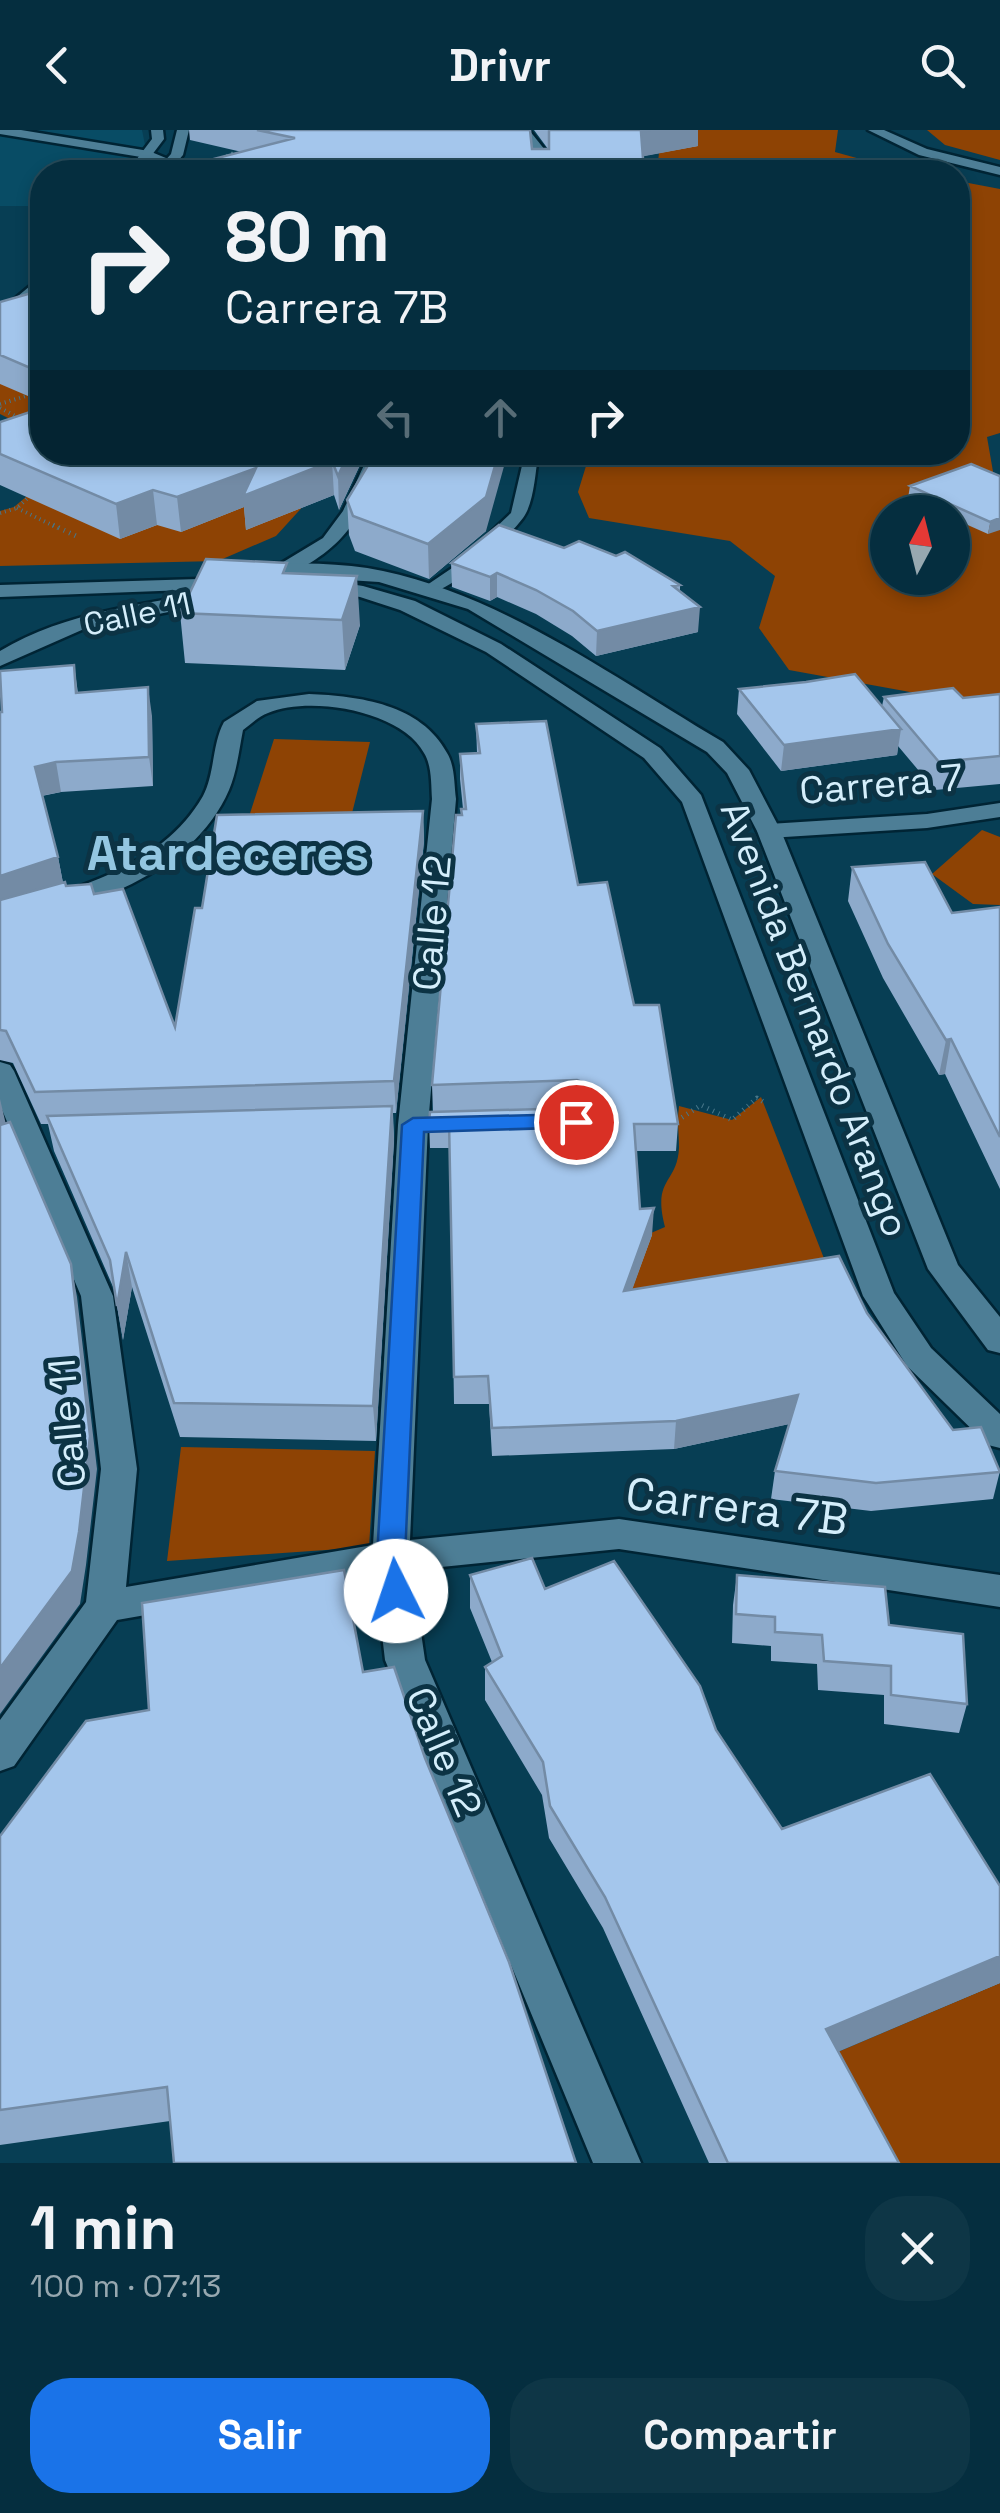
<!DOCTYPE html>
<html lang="es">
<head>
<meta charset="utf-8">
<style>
  :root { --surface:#052e3f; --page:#0e3646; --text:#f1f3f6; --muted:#97a8b0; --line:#264a59; --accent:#1a73e8 }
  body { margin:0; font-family:"Space Grotesk",sans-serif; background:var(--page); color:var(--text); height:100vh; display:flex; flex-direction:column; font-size:38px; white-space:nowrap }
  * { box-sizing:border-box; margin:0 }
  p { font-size:32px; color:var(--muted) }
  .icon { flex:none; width:55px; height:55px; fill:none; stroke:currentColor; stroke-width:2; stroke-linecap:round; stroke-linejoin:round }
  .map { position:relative; height:2033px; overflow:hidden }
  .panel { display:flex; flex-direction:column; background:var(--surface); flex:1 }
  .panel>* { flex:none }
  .top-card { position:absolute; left:30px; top:30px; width:940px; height:305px; border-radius:40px; box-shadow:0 5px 15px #0003,0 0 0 2px var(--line); background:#052e3f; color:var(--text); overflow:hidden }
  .needle { width:65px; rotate:7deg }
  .controls { position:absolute; left:870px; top:365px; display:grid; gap:20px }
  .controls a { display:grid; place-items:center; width:100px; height:100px; border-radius:50%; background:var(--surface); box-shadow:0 5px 15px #0003,0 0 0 2px var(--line); font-size:50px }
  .pin { position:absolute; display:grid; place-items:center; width:85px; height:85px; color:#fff; margin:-42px; border:5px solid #fff; border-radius:50%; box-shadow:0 2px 10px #0007 }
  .me { position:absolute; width:110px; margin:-55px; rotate:356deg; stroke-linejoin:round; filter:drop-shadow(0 0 8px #0008) }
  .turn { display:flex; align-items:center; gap:35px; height:210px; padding:0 30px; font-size:45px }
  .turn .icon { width:130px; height:130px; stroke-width:2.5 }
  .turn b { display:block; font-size:70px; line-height:85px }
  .lanes { display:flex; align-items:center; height:95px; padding:0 30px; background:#0003; justify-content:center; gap:50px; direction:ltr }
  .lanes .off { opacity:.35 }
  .round { display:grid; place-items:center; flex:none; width:105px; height:105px; border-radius:40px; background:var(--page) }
  .summary { display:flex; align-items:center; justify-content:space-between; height:170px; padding:0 30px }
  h1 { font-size:60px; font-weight:600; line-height:75px }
  .primary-button { display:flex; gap:20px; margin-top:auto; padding:20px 30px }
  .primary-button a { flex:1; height:115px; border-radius:40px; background:var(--accent); color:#fff; font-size:40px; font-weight:600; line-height:115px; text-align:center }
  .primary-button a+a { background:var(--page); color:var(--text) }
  header { display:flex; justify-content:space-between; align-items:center; height:130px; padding:0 30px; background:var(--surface); font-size:45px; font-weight:600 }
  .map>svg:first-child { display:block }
</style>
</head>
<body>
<header><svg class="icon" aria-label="back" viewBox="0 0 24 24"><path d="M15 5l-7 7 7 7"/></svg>Drivr<svg class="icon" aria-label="search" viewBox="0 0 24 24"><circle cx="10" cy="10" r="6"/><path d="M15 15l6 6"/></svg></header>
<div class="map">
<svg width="1000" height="2033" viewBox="0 0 1000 2033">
  <rect width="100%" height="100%" fill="#073e54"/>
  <path fill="#084c65" d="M0 0H142L146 20 133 42H42V76H0Z"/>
  <path fill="#8e4304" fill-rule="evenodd" d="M666 0H838L835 22 907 42H657L660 13Z
    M927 0H1000V30L945 15Z
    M958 51 1000 59V303L987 307 1000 382V571L965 572 789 540 759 498 775 446 730 411 589 388 578 362 590 323 958 322V167L972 162 958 138ZM888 382H952V448H888Z
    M42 149V305L0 284V189Z
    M33 361 307 372 276 406 218 431 0 436V381L14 377Z
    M274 609 370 612 347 703 245 699Z
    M982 700 1000 707V775L973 774 932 744Z
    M761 967 834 1154 632 1160 644 1106 665 1097C652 1047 677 1055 679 1018 679 1004 677 991 679 976L732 990Z
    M181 1317 375 1321 369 1417 167 1431Z
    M1000 1853V2033H875L819 1930Z"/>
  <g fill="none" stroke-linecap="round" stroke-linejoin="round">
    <g stroke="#002434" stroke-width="5">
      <path id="service" d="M531 323 538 327C535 344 534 373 523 388 510 406 448 465 427 463V455L455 436 511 383 524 327Z"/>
    </g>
    <g stroke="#002434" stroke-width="5">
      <path id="minor" d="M517 0H529L545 20 546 42H534L533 20Z
        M868 0H884L927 19 1000 37V45L919 25Z
        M370 322H388C366 371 357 404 310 433 299 439 293 445 280 442V434L323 408 343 381Z
        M221 460 231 466 228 470 84 499 0 536V521C66 481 147 474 221 460Z
        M309 564C359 566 421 574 447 623 455 636 454 654 456 669L428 995 410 1410 619 1389 1000 1445V1477L619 1419 412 1440 425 1530 641 2033H593L385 1530 375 1445 117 1490 14 1636 0 1641V1590L86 1472 101 1339 81 1166 0 975V932L10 935 14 941 113 1166 137 1339 126 1457 373 1415 398 995 432 669C431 654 432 636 424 623 402 581 310 565 268 583 259 586 251 594 243 600 239 620 237 641 229 660 192 746 83 778 0 799V782C74 758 161 739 203 666 215 643 212 614 224 592L257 571Z
        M1000 673V687L927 698 769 708 757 701 769 694 927 684Z"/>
    </g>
    <g stroke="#002434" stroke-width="5">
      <path id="tertiary" d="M0 0H21L149 21 178 33 172 37 147 28 0 4Z"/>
    </g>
    <g stroke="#002434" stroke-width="5">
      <path id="secondary" d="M151 0H163L164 9 139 42H127L152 9Z
        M177 0H189L183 25 168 42H155L171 24Z
        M42 146V157L0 194V181Z
        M246 433C291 434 339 431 383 441 505 467 616 549 723 612L749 640 781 701 958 1135 1000 1187V1223L988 1220 928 1139 757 701 727 643 707 622 468 479 379 452 239 443V435Z
        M232 448 239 450V458L0 467V455Z
        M318 449 363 456 415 471 501 514 660 618 701 665 894 1163 931 1218 1000 1284V1318L988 1315 907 1236 863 1166 682 672 644 628 486 522 400 480 360 467 311 459V451Z"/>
    </g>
    <path stroke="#487689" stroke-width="2.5" stroke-dasharray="1 4" stroke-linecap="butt" d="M232 23 240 25 225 26Z"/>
    <path stroke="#487689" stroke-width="4" stroke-dasharray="1 4" stroke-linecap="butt" d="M0 274 42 261
      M0 278 21 289
      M17 378 58 398
      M0 383 17 378 32 364"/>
    <path stroke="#487689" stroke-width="5" stroke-dasharray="1 5" stroke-linecap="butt" d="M53 395 76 406
      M672 994 701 975 732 990 757 968 765 973"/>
    <use href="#service" fill="#4d7e96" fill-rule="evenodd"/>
    <use href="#minor" fill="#4d7e96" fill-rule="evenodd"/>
    <use href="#tertiary" fill="#4d7e96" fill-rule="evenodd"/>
    <use href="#secondary" fill="#4d7e96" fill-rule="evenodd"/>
  </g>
  <path fill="#8daacb" d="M189 0H530L532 19H548L534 0H698V16L643 26 644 42H203L202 32 242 22 190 10Z
    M42 160V272L0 254V172Z
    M0 292 366 322 339 380 334 365 246 400 244 377 181 402 157 395 120 409 0 355Z
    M1000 346 988 404 952 388V382H941L908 368 910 356Z
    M347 370 486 401 429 449 355 421 349 405Z
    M564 418 616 426 680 455V462L698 502 596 526 572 506 536 484 497 467 490 471 452 457 451 433Z
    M287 443 360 495 345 540 185 533 180 483Z
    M74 535 78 563 152 586 153 656 61 662 42 666 58 727 63 753 66 756 94 764 175 897 202 778 423 681 424 711 396 983H393L394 1010 376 1311 180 1307 132 1157 123 1210 114 1159 54 1021 48 994H41L13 933 0 930V582Z
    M739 559 882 576 884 567 963 568 1000 564V654L935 660 898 616 897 625 781 641 737 584Z
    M476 594 578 755 634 875 678 994 676 1021H636L640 1079 652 1105 632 1159 867 1183 953 1300 1000 1341 993 1369 871 1381 771 1369 775 1341 789 1294 674 1319 492 1326 489 1274H454L450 1018H430L429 991 433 982 432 955 461 685 463 679 460 649V624L477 623Z
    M852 737 952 783 1000 777V1059L945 944 939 945 883 848 848 771Z
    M470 1445 545 1459 716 1600 782 1699 1000 1756V1853L838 1921 899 2033H709L603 1798 549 1708 542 1665 485 1570V1537L492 1532 470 1478Z
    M737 1445 967 1574 959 1603 884 1594V1565L818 1560 817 1534 771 1531V1516L732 1513 733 1475Z
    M363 1542 425 1628 170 1991 0 2015V1706Z"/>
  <path fill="#738ba5" d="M650 0H698V16L640 27 641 2Z
    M349 322H366L339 380 338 346Z
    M499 322H508L486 401 429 449 428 414Z
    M332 331 334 365 246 400 244 377 181 402 177 367 256 338Z
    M153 360 157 395 120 409 116 374Z
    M1000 388V400L988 404 990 392Z
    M497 443V467L490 471V447Z
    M357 446 360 495 345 540 342 490Z
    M700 477 698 502 596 526 597 501Z
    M148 557 152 586 153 656 149 627Z
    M901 599 897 625 781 641 784 615Z
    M56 632 61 662 40 666 35 637Z
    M423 681 424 711 396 983 394 951Z
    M58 727 64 758 0 778V746Z
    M951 909 945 944 939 945 946 910Z
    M0 969 7 999 0 1002Z
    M392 976 394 1010 376 1311 373 1276Z
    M654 1078 652 1105 622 1188 624 1161Z
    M126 1122 132 1157 123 1210 117 1176Z
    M71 1134 77 1167 97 1339 86 1435 80 1474 0 1584V1538Z
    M798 1265 794 1293 674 1319 676 1291Z
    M1000 1826V1853L819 1930 826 1899Z"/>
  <path fill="#a4c6ec" stroke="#738ba5" stroke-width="2.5" d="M257 0H530L532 19H549V0H650L641 2 644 42H206L223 38 202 32 295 8Z
    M42 160V243L0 225V172Z
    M42 278V322H349L338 346 332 331 243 366 256 338 177 367 153 360 116 374 0 324V292Z
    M376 322H499L486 367 428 414 353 386 347 370Z
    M971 334 1000 346V388L990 392 910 356Z
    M499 395 564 418 579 411 616 426 625 422 680 455 673 456 700 477 597 501 573 481 536 460 497 443 490 447 451 433Z
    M206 429 287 433 283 443 357 446 342 490 180 483Z
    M74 535 76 563 148 557 149 627 56 632 35 637 58 727 0 746V582H2L0 541Z
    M855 544 901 599 784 615 739 559 806 552Z
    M953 558 963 568 1000 564V626L939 632 884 567Z
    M546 591 578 755 607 752 634 875H659L678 994H634L640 1079 654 1078 624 1161 839 1126 867 1183 953 1300 981 1297 1000 1342 876 1353 775 1341 798 1265 676 1291 492 1298 488 1246 454 1247 449 991H429L430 982 577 978 590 973 596 964 590 955 577 950 432 955 456 685H462L461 679H466L460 624 480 623 476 594Z
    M423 681 394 951 35 962 6 901 0 900V770L65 752 66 756 91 754 94 764 123 759 175 897 195 778H202L217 685Z
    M925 732 952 783 1000 777V1007L951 909 946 910 888 814 852 737Z
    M392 976 373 1276 174 1273 126 1122 117 1176 110 1130 47 986Z
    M10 992 71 1134 90 1306 79 1402 72 1441 0 1538V995Z
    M532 1428 545 1459 614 1431 700 1556 716 1600 782 1699 930 1644 1000 1756V1826L826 1899 899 2033H728L605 1767 550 1676 543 1632 485 1537 502 1526 470 1445Z
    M344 1440 363 1542 394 1537 425 1628 509 1832 576 2033H174L167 1957 0 1980V1706L86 1591 149 1580 142 1473Z
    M737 1445 885 1457 889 1495 963 1504 967 1574 891 1565V1536L824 1531 822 1505 775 1502V1487L736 1484Z"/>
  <path fill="#1a73e8" stroke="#114b97" stroke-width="2.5" d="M576 984 584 986 587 992 584 997 424 1002 405 1427 410 1461 406 1470 396 1473 385 1470 377 1427 402 995 413 988Z"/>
  <g text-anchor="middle" stroke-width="10" stroke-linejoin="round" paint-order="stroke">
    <g font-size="32" fill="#d4eefb" stroke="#0c3344">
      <text transform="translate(137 484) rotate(-12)" y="11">Calle 11</text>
    </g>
    <g font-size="38" fill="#d4eefb" stroke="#0c3344">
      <text transform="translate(881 654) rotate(-5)" y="13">Carrera 7</text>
      <text transform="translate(432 793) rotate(-85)" y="13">Calle 12</text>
      <text transform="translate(815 889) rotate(69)" y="13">Avenida Bernardo Arango</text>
      <text transform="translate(67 1293) rotate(-95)" y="13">Calle 11</text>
      <text transform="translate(444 1622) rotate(67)" y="13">Calle 12</text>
    </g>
    <g font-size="45" fill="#d4eefb" stroke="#0c3344">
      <text transform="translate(737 1376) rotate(7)" y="16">Carrera 7B</text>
    </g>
    <g font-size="48" font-weight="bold" fill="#93c6e1" stroke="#0c3344">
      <text x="228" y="740">Atardeceres</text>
    </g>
  </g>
</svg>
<div class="controls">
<a><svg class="needle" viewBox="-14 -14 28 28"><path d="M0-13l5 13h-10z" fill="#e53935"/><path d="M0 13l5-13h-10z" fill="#97a8b0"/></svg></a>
</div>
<div class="pin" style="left:576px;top:992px;background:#d93025"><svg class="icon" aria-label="arrive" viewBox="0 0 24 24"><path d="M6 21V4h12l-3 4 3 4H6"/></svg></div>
<svg class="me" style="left:396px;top:1461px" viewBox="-20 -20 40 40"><circle r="19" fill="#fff"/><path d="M0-13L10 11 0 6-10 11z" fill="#1a73e8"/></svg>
<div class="top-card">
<div class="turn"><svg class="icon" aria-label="right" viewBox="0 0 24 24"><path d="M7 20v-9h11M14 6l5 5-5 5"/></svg><div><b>80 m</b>Carrera 7B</div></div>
<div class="lanes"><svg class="icon off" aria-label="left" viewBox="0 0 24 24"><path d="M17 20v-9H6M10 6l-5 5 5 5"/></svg><svg class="icon off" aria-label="ahead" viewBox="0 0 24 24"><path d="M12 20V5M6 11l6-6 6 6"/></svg><svg class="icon" aria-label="right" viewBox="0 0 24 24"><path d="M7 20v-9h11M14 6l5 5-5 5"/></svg></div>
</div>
</div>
<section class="panel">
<div class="summary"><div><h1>1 min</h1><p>100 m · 07:13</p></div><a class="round"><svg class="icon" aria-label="close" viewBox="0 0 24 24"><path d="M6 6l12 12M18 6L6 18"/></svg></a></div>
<div class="primary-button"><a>Salir</a><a>Compartir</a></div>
</section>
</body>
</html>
